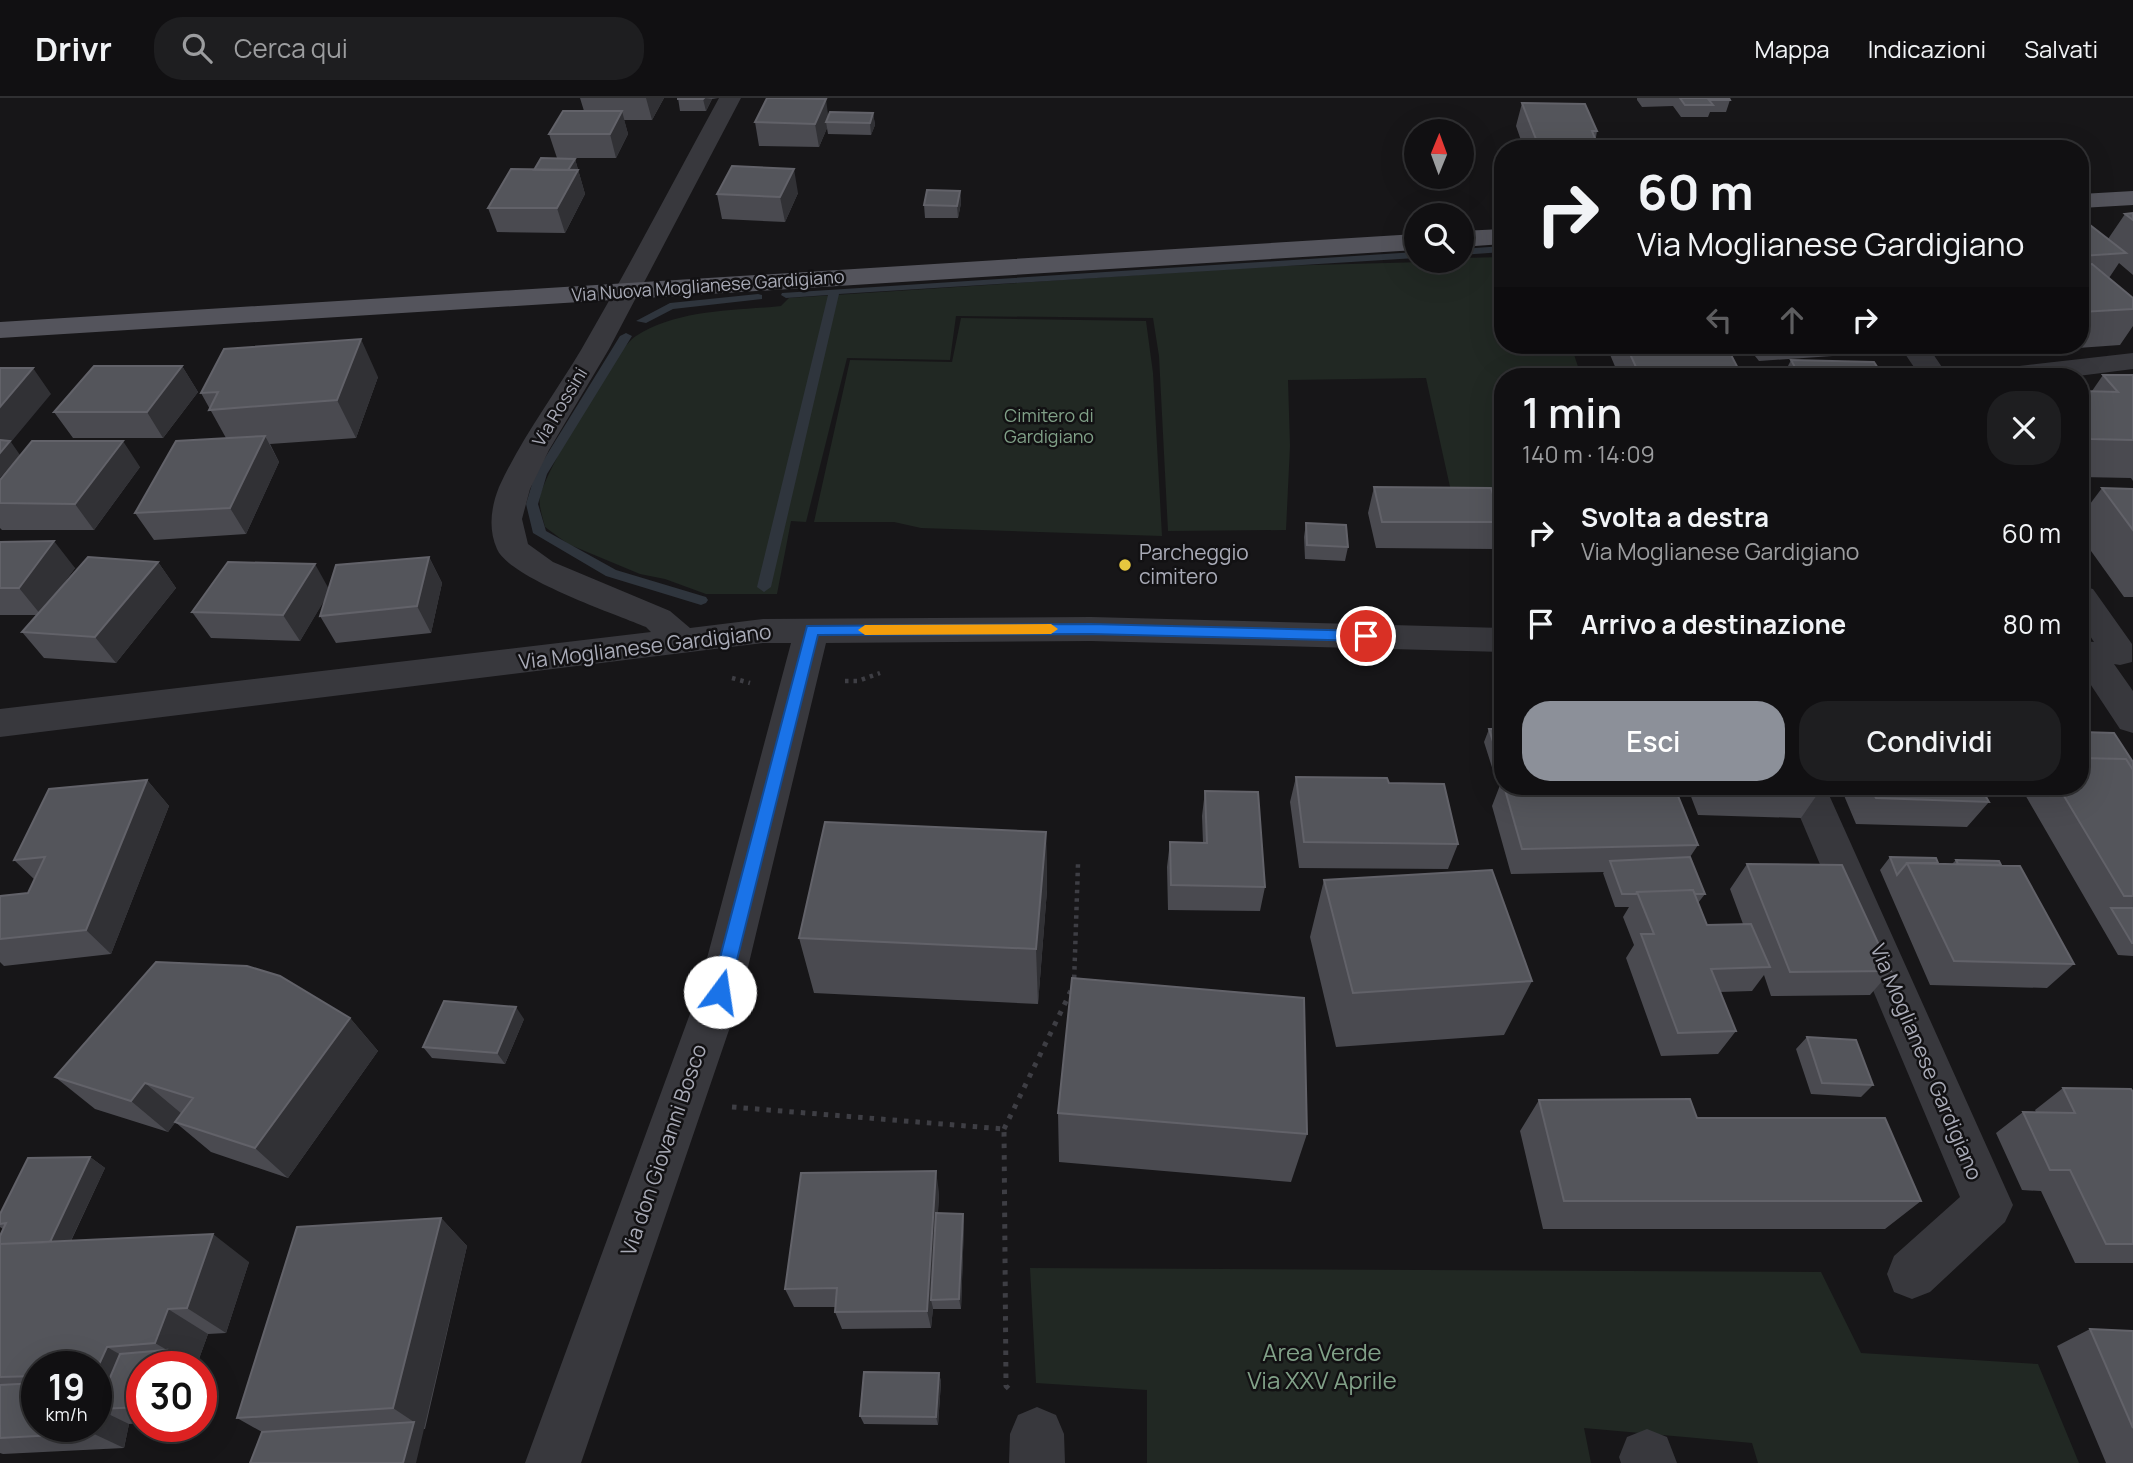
<!DOCTYPE html>
<html lang="it">
<head>
<meta charset="utf-8">
<style>
  :root { --surface:#111012; --page:#1e1e20; --text:#f1f3f6; --muted:#9c9d9f; --line:#303032; --accent:#8c9099 }
  body { margin:0; font-family:Manrope,sans-serif; background:var(--page); color:var(--text); height:100vh; display:flex; flex-direction:column; font-size:26px; white-space:nowrap }
  * { box-sizing:border-box; margin:0 }
  p { font-size:23px; color:var(--muted) }
  .icon { flex:none; width:38px; height:38px; fill:none; stroke:currentColor; stroke-width:2; stroke-linecap:round; stroke-linejoin:round }
  .map { position:relative; flex:1; overflow:hidden }
  .panel { position:absolute; left:1494px; top:270px; width:595px; height:427px; display:flex; flex-direction:column; background:var(--surface); border-radius:28px; box-shadow:0 7px 28px #0002,0 0 0 2px var(--line) }
  .panel>* { flex:none }
  .hud { position:absolute; left:1494px; top:42px; width:595px; height:214px; border-radius:28px; box-shadow:0 7px 28px #0002,0 0 0 2px var(--line); background:#111012; color:var(--text); overflow:hidden }
  .needle { width:46px; rotate:1deg }
  .fabs { position:absolute; left:1404px; top:21px; display:grid; gap:14px }
  .fabs a { display:grid; place-items:center; width:70px; height:70px; border-radius:50%; background:var(--surface); box-shadow:0 7px 28px #0002,0 0 0 2px var(--line); font-size:35px }
  .speed { position:absolute; left:21px; top:1253px; display:flex; gap:14px; font-size:35px; font-weight:700; text-align:center }
  .speed>* { display:grid; place-content:center; width:91px; height:91px; border-radius:50%; background:var(--surface); box-shadow:0 7px 28px #0002,0 0 0 2px var(--line); line-height:1 }
  .speed small { font-size:18px; font-weight:400 }
  .speed .limit { border:10px solid #d22; background:#fff; color:#111 }
  .pin { position:absolute; display:grid; place-items:center; width:60px; height:60px; color:#fff; margin:-30px; border:4px solid #fff; border-radius:50%; box-shadow:0 2px 7px #0007 }
  .me { position:absolute; width:77px; margin:-38px; rotate:14deg; stroke-linejoin:round; filter:drop-shadow(0 0 5px #0008) }
  .turn { display:flex; align-items:center; gap:24px; height:147px; padding:0 28px; font-size:32px }
  .turn .icon { width:91px; height:91px; stroke-width:2.5 }
  .turn b { display:block; font-size:49px; line-height:60px }
  .lanes { display:flex; align-items:center; height:66px; padding:0 28px; background:#0003; justify-content:center; gap:35px; direction:ltr }
  .lanes .off { opacity:.35 }
  .round { display:grid; place-items:center; flex:none; width:74px; height:74px; border-radius:28px; background:var(--page) }
  .head { display:flex; align-items:center; justify-content:space-between; height:119px; padding:0 28px }
  h1 { font-size:42px; font-weight:600; line-height:52px }
  .cta { display:flex; gap:14px; margin-top:auto; padding:14px 28px }
  .cta a { flex:1; height:80px; border-radius:28px; background:var(--accent); color:#fff; font-size:28px; font-weight:600; line-height:80px; text-align:center }
  .cta a+a { background:var(--page); color:var(--text) }
  ul { padding:0; list-style:none }
  li { display:flex; align-items:center; gap:21px; height:91px; padding:0 28px }
  li div { flex:1 }
  li b { display:block; font-size:26px }
  li em { font-style:normal }
  header { display:flex; align-items:center; gap:42px; box-sizing:border-box; height:98px; padding:0 35px; background:var(--surface); border-bottom:2px solid var(--line) }
  header strong { font-size:33px }
  nav { display:flex; gap:38px; margin-inline-start:auto; font-size:24px }
  .search { width:490px; height:63px; background:var(--page); display:flex; align-items:center; gap:18px; box-sizing:border-box; padding:0 24px; border-radius:28px; color:var(--muted); font-size:26px }
  .map>svg:first-child { display:block }
</style>
</head>
<body>
<header>
<strong>Drivr</strong>
<div class="search"><svg class="icon" aria-label="search" viewBox="0 0 24 24"><circle cx="10" cy="10" r="6"/><path d="M15 15l6 6"/></svg>Cerca qui</div>
<nav><a>Mappa</a><a>Indicazioni</a><a>Salvati</a></nav>
</header>
<div class="map">
<svg width="2133" height="1365" viewBox="0 0 2133 1365">
  <rect width="100%" height="100%" fill="#171618"/>
  <path fill="#212823" d="M1503 159V247H1571L1581 278H1503V359H1496L1503 390V408L1454 407 1426 280 1288 282 1290 348 1286 432 1168 433 1159 258 1153 220 956 218 950 262 847 260 806 424 791 423 777 496H706L665 481 640 476 568 446 545 429C543 420 538 407 540 398 548 370 614 252 636 238 678 211 733 213 781 208L789 200 1276 168 1461 163V160Z
    M961 220 1146 223 1153 275 1162 438 921 430 894 424H814L850 262 952 264Z
    M1030 1170 1821 1174 1861 1255 2038 1266 2079 1365H1758L1752 1345 1584 1330 1591 1365H1147V1292L1036 1285Z"/>
  <g fill="none" stroke-linecap="round" stroke-linejoin="round">
    <path fill="#2f353d" fill-rule="evenodd" d="M1503 148V154L1461 157V151Z
      M1416 154V160L839 196 771 489 764 494 757 489 828 197 786 200 781 197 782 195Z
      M758 196 762 197V201L673 211 646 225 636 223 670 205Z
      M626 235 632 238 547 376 538 406 546 433 616 472 706 499 708 502 706 505 701 507 606 478 533 435 526 406 535 376 620 238Z"/>
    <path stroke="#3e3e44" stroke-width="4.5" stroke-dasharray="3.5 5" stroke-linecap="butt" d="M732 580 750 585
      M845 583H858L880 575
      M1069 896 1074 886 1078 766"/>
    <path stroke="#3e3e44" stroke-width="5" stroke-dasharray="4.5 7" stroke-linecap="butt" d="M732 1009 1004 1031 1006 1288 1009 1291
      M1004 1031 1070 895"/>
    <path fill="#38383d" fill-rule="evenodd" d="M719 0H741L609 251 549 352 530 391 522 421 528 446 553 464 670 513 690 530 763 521 1091 519 1503 530V554L1091 543 826 545 742 894 581 1365H525L698 894 791 545H763L0 639V611L651 534 646 529C615 516 509 480 497 451 488 431 491 409 499 389 521 341 554 297 581 252 629 169 673 84 719 0Z
      M1899 247H1927L1948 278H1920Z
      M2133 255V271L2078 278H1997L2001 272 2011 269Z
      M2081 488 2093 491 2132 546V564L2120 567 2114 566 2133 593V635L2120 631 2081 572V543L2094 544 2081 524Z
      M1787 688H1825L2013 1107 2005 1124 1930 1194 1912 1201 1894 1194 1887 1176 1894 1158 1960 1099Z
      M1037 1309 1056 1317 1064 1336 1065 1365H1009L1010 1336 1018 1317Z
      M1647 1331 1667 1339 1677 1365H1621L1619 1359 1627 1339Z"/>
    <path fill="#54545c" fill-rule="evenodd" d="M2133 93V107L2081 110V96Z
      M1503 131V146L1461 149V133Z
      M1416 136V152L0 240V224Z"/>
  </g>
  <path fill="#4a4a50" fill-rule="evenodd" d="M580 0H664L652 22H624L628 36 616 60H557L549 36 584 13Z
    M678 0H718L712 1 706 13H680Z
    M1637 0H1729L1730 2 1726 14H1710L1708 19H1681L1673 8 1642 9 1637 2Z
    M1522 5 1597 33 1594 51H1524L1516 28Z
    M873 15 875 27 871 37 828 36 827 30 819 49 759 48 755 24Z
    M575 61 585 96 565 135 497 134 488 110 534 72Z
    M960 93 961 105 958 120H925L924 107Z
    M798 95 785 124 722 121 717 96Z
    M2133 115V177L2119 165 2109 180 2133 200V228L2120 247 1977 257 1966 247H2081V120L2108 141 2125 116Z
    M1606 247H1691L1694 252 1742 278H1619Z
    M1746 247H1839L1833 258 1759 263Z
    M1791 262 1883 278H1783Z
    M182 268 198 294 163 340H73L54 314Z
    M2103 277H2133V383L2131 380 2081 379V327L2092 293Z
    M378 279 356 340 270 346 279 364 246 436 154 442 135 415 226 340 201 295Z
    M140 369 94 432H2L0 430V382Z
    M1374 389 1502 424 1494 451 1376 450 1368 415Z
    M2102 390 2133 391V499H2124L2081 439V418Z
    M1306 425 1348 449 1345 463 1305 461 1304 439Z
    M0 444 75 470 56 495 158 464 176 490 116 565 44 560 22 534 37 517H0Z
    M429 459 442 485 431 535 336 545 320 518 326 499 300 543 211 540 192 514 329 491Z
    M1489 631H1503V682H1496L1484 644Z
    M2133 664V858L2118 857 2020 688H2081Z
    M1296 679 1389 685 1458 746 1448 771 1299 770 1290 704Z
    M147 682 169 708 111 856 4 868 0 864V798L28 795 35 782 14 762Z
    M1502 682 1698 747 1690 759 1705 796 1698 805 1707 827 1743 826 1730 791 1747 766 1891 873 1870 897 1771 898 1764 877 1752 893 1720 894 1736 933 1718 956 1661 958 1626 860 1634 847 1623 819 1629 809H1615L1603 775 1604 774 1511 776 1492 708Z
    M1687 688H1816L1819 694 1801 720 1698 717Z
    M1840 688H1980L1989 704 1967 729 1856 726Z
    M1205 693 1265 789 1260 813 1168 812 1167 769 1170 744 1203 745 1202 718Z
    M1046 734 1047 792 1038 906 814 895 799 840Z
    M1890 759 1938 765 1952 766 1956 762 2001 767 2074 866 2047 890 1930 887 1880 772Z
    M1324 782 1532 883 1504 937 1336 949 1310 839Z
    M350 920 378 953 288 1080 211 1054 175 1024 168 1034 95 1011 55 979Z
    M524 921 505 966 432 960 423 949Z
    M1807 939 1873 987 1861 999 1811 996 1796 951Z
    M2063 990 2133 994V1165H2075L2041 1093 2022 1092 1996 1035 2023 1014H2036L2035 1012Z
    M1539 1002 1697 1020 1921 1103 1885 1131H1543L1520 1033Z
    M1058 1015 1307 1036 1291 1084 1059 1064Z
    M90 1059 105 1070 71 1143 249 1164 226 1235 208 1236 196 1269H142V1325L129 1326 124 1350 3 1356 0 1355V1138L3 1131 0 1129V1116ZM37 1269H96V1328H37Z
    M939 1094 938 1115 963 1116 964 1126 961 1211H933V1210L931 1230 842 1231 835 1214V1209H794L785 1191Z
    M441 1120 467 1148 425 1331 262 1334 237 1320Z
    M2090 1231 2133 1233V1365H2106L2057 1248Z
    M939 1275 941 1284 938 1327 864 1326 860 1318Z"/>
  <path fill="#313135" d="M646 0H664L652 22Z
    M704 0 712 1 706 13 703 1Z
    M826 1 829 24H826L827 30 819 49 815 26Z
    M622 13 628 36 616 60 610 36Z
    M873 15 875 27 871 37 870 25Z
    M575 61 585 96 565 135 557 110 568 72Z
    M794 71 798 95 785 124 780 99Z
    M960 93 961 105 958 120 957 108Z
    M361 241 378 279 356 340 337 302Z
    M182 268 198 294 163 340 147 314Z
    M33 270 51 296 11 344 20 357 0 380V309Z
    M265 338 279 364 246 436 230 410Z
    M123 343 140 369 94 432 75 406Z
    M54 443 75 470 41 517 19 490Z
    M429 459 442 485 431 535 417 508Z
    M158 464 176 490 116 565 95 539Z
    M315 466 330 493 300 543 283 517Z
    M147 682 169 708 111 856 86 832Z
    M1046 734 1047 792 1038 906 1036 851Z
    M516 909 524 921 505 966 497 955Z
    M350 920 378 953 288 1080 255 1050Z
    M145 985 182 1016 168 1034 131 1003Z
    M90 1059 105 1070 57 1172 41 1163Z
    M936 1073 939 1094 933 1202H931L933 1210 931 1230 927 1213Z
    M963 1116 964 1126 961 1211 959 1201Z
    M441 1120 467 1148 416 1365H403L414 1324 393 1310Z
    M213 1136 249 1164 226 1235 187 1210Z
    M168 1211 208 1236 196 1269H161L167 1252 155 1245Z
    M107 1249 142 1269 140 1298 96 1276V1273Z
    M939 1275 941 1284 938 1327 936 1319Z
    M98 1311 129 1326 124 1350 92 1335 94 1328H96V1317Z"/>
  <path fill="#54555b" stroke="#626269" stroke-width="2" d="M678 0H704L703 1H678Z
    M767 0H777L826 1 815 26 755 24Z
    M1680 0H1729L1730 2H1709L1713 7H1685Z
    M1522 5 1585 6 1597 33H1592L1596 43 1536 41Z
    M563 13H622L610 36H549Z
    M830 14 873 15 870 25 826 24Z
    M541 60 575 61 568 72H534Z
    M732 68 794 71 780 99 717 96Z
    M511 71 578 72 557 110H488Z
    M927 92 960 93 957 108 924 107Z
    M2133 115V122L2125 116Z
    M2081 120 2126 155 2081 158Z
    M2092 166 2133 200V211L2081 214V167Z
    M361 241 337 302 209 312 218 294 201 295 224 251Z
    M1626 247H1691L1694 252 1729 253 1742 278H1640Z
    M1791 262 1874 264 1883 278H1800Z
    M94 268H182L147 314H54Z
    M0 270H33L0 309Z
    M2103 277H2133V342L2091 341 2081 327V293L2118 294Z
    M265 338 230 410 135 415 176 343Z
    M0 342 10 343 0 355Z
    M32 343H123L75 406 0 405V382Z
    M1374 389 1491 390 1502 424H1382Z
    M2102 390 2133 391V432Z
    M1306 425 1346 427 1348 449 1307 447Z
    M54 443 19 490H0V444Z
    M88 459 158 464 95 539 22 534Z
    M429 459 417 508 320 518 336 467Z
    M228 464 315 466 283 517 192 514Z
    M1489 631H1503V669H1501Z
    M2081 634 2114 635 2133 664V672L2126 661 2081 660Z
    M2081 660 2126 661 2133 672V798H2124L2058 688H2081Z
    M1296 679 1387 680 1389 685 1444 686 1458 746 1304 744Z
    M147 682 86 832 0 841V798L28 795 45 759 14 762 49 691Z
    M1504 688H1674L1698 747 1522 751Z
    M1712 688H1816L1819 694 1713 691Z
    M1870 688H1980L1989 704 1876 700Z
    M1205 693 1258 694 1265 789 1171 787 1170 744 1207 745Z
    M825 724 1046 734 1036 851 799 840Z
    M1690 759 1705 796H1695L1693 792 1637 794 1636 796H1622L1610 763Z
    M1890 759 1936 760 1938 765H1907L1897 777Z
    M1956 762 1999 763 2001 767 1958 766Z
    M1907 765 2020 768 2074 866 1954 863Z
    M1747 766 1842 767 1891 873 1790 874Z
    M1492 772 1532 883 1353 895 1324 782Z
    M1693 792 1707 827 1751 826 1770 869 1711 871 1736 933 1678 935 1641 836H1654L1637 794Z
    M2111 810H2133V845H2132Z
    M156 864 247 868 280 878 350 920 255 1050 175 1024 193 1000 145 985 131 1003 55 979Z
    M1072 880 1304 900 1307 1036 1058 1015Z
    M444 903 516 909 497 955 423 949Z
    M1807 939 1856 942 1873 987 1822 985Z
    M2063 990 2131 991 2133 994V1146H2106L2070 1072H2050L2023 1014 2075 1015Z
    M1690 1001 1697 1020H1885L1921 1103H1564L1539 1002Z
    M90 1059 50 1144 0 1146V1138L6 1125 0 1126V1116L28 1060Z
    M936 1073 927 1213 835 1214 837 1190 785 1191 801 1075Z
    M936 1115 963 1116 959 1201 931 1202Z
    M441 1120 393 1310 237 1320 297 1129Z
    M213 1136 187 1210 168 1211 155 1245 107 1249 96 1273V1269H37V1278L0 1279V1146Z
    M2090 1231 2133 1233V1330Z
    M167 1252 161 1269H142V1309L98 1311 96 1317V1283L109 1282 120 1256Z
    M864 1274 939 1275 936 1319 860 1318Z
    M37 1285V1328H94L92 1335 0 1340V1287Z
    M414 1324 403 1365H250L262 1334Z"/>
  <path fill="#1a73e8" stroke="#114b97" stroke-width="2" d="M1091 526 1366 533 1373 538 1366 543 1091 536 818 537 729 894 726 900 720 902 714 900 711 894 807 528Z"/>
  <path fill="#f59e0b" d="M1051 526 1058 531 1051 536 865 537 858 532 865 527Z"/>
  <circle fill="#e7c83f" stroke="#121113" stroke-width="2.5" cx="1125" cy="467" r="7"/>
  <g text-anchor="middle" stroke-width="5" stroke-linejoin="round" paint-order="stroke">
    <g font-size="18" fill="#a9abb7" stroke="#121113">
      <text transform="translate(708 188) rotate(-4)" y="6">Via Nuova Moglianese Gardigiano</text>
      <text transform="translate(560 309) rotate(-59)" y="6">Via Rossini</text>
    </g>
    <g font-size="18" fill="#81a188" stroke="#121113">
      <text x="1049" y="324">Cimitero di<tspan x="1049" dy="21">Gardigiano</tspan></text>
    </g>
    <g font-size="21" fill="#a9abb7" stroke="#121113" text-anchor="start">
      <text x="1139" y="462">Parcheggio<tspan x="1139" dy="24">cimitero</tspan></text>
    </g>
    <g font-size="21" fill="#a9abb7" stroke="#121113">
      <text transform="translate(645 549) rotate(-7)" y="7">Via Moglianese Gardigiano</text>
      <text transform="translate(1926 964) rotate(67)" y="7">Via Moglianese Gardigiano</text>
      <text transform="translate(664 1052) rotate(-71)" y="7">Via don Giovanni Bosco</text>
    </g>
    <g font-size="24" fill="#81a188" stroke="#121113">
      <text x="1322" y="1263">Area Verde<tspan x="1322" dy="28">Via XXV Aprile</tspan></text>
    </g>
  </g>
</svg>
<div class="fabs">
<a><svg class="needle" viewBox="-14 -14 28 28"><path d="M0-13l5 13h-10z" fill="#e53935"/><path d="M0 13l5-13h-10z" fill="#9c9d9f"/></svg></a>
<a><svg class="icon" aria-label="search" viewBox="0 0 24 24"><circle cx="10" cy="10" r="6"/><path d="M15 15l6 6"/></svg></a>
</div>
<div class="speed"><div>19<small>km/h</small></div><div class="limit">30</div></div>
<div class="pin" style="left:1366px;top:538px;background:#d93025"><svg class="icon" aria-label="arrive" viewBox="0 0 24 24"><path d="M6 21V4h12l-3 4 3 4H6"/></svg></div>
<svg class="me" style="left:720px;top:894px" viewBox="-20 -20 40 40"><circle r="19" fill="#fff"/><path d="M0-13L10 11 0 6-10 11z" fill="#1a73e8"/></svg>
<div class="hud">
<div class="turn"><svg class="icon" aria-label="right" viewBox="0 0 24 24"><path d="M7 20v-9h11M14 6l5 5-5 5"/></svg><div><b>60 m</b>Via Moglianese Gardigiano</div></div>
<div class="lanes"><svg class="icon off" aria-label="left" viewBox="0 0 24 24"><path d="M17 20v-9H6M10 6l-5 5 5 5"/></svg><svg class="icon off" aria-label="ahead" viewBox="0 0 24 24"><path d="M12 20V5M6 11l6-6 6 6"/></svg><svg class="icon" aria-label="right" viewBox="0 0 24 24"><path d="M7 20v-9h11M14 6l5 5-5 5"/></svg></div>
</div>
<section class="panel">
<div class="head"><div><h1>1 min</h1><p>140 m · 14:09</p></div><a class="round"><svg class="icon" aria-label="close" viewBox="0 0 24 24"><path d="M6 6l12 12M18 6L6 18"/></svg></a></div>
<ul>
<li><svg class="icon" aria-label="right" viewBox="0 0 24 24"><path d="M7 20v-9h11M14 6l5 5-5 5"/></svg><div><b>Svolta a destra</b><p>Via Moglianese Gardigiano</p></div><em>60 m</em></li>
<li><svg class="icon" aria-label="arrive" viewBox="0 0 24 24"><path d="M6 21V4h12l-3 4 3 4H6"/></svg><div><b>Arrivo a destinazione</b></div><em>80 m</em></li>
</ul>
<div class="cta"><a>Esci</a><a>Condividi</a></div>
</section>
</div>
</body>
</html>
